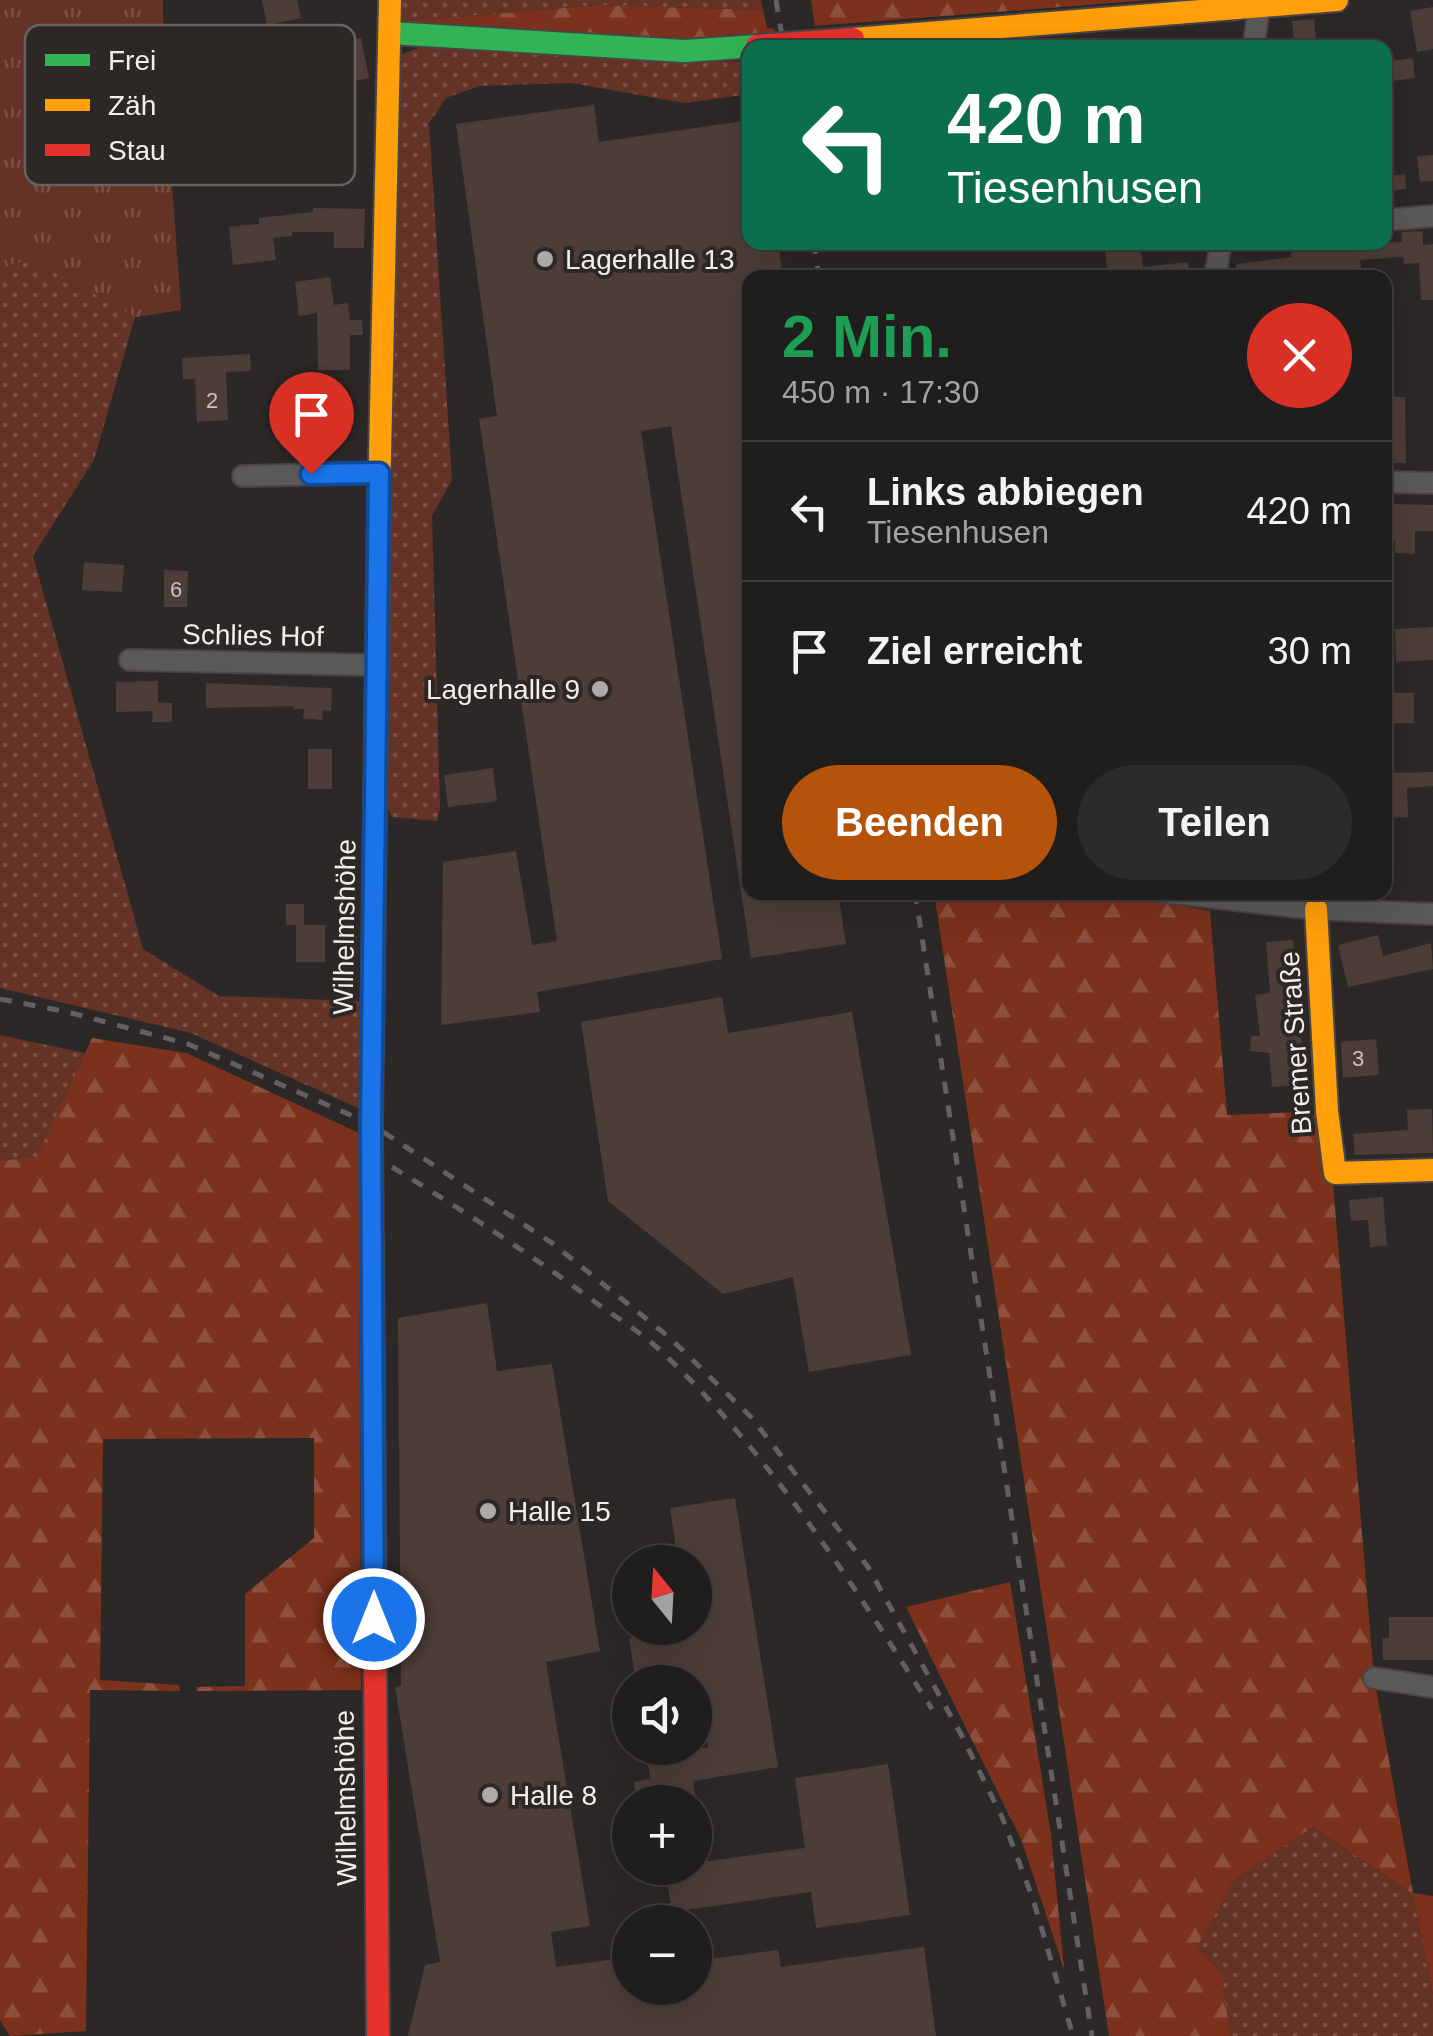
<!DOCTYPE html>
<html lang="de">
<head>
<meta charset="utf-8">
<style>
  :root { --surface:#201e1d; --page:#2d2b2a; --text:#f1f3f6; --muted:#a2a2a4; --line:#3d3c3b; --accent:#b45309 }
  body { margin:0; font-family:Helvetica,sans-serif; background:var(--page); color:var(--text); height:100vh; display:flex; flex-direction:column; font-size:38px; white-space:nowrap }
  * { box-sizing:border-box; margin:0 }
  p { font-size:32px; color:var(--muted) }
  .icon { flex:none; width:55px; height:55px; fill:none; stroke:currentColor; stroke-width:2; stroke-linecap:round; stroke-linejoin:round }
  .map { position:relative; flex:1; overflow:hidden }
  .panel { position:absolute; left:742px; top:270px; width:650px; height:630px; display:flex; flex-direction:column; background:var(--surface); border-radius:20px; box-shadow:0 10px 40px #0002,0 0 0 2px var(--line) }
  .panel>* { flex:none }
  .banner { position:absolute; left:742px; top:40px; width:650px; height:210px; border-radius:20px; box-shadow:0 10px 40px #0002,0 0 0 2px var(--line); background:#0b6e4f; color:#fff; overflow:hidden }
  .needle { width:65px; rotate:342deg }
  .tools { position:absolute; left:612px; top:1545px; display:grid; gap:20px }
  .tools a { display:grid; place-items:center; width:100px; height:100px; border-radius:50%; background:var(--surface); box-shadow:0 10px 40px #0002,0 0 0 2px var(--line); font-size:50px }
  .pin { position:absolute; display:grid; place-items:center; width:85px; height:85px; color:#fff; margin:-102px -42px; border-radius:50% 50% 50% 0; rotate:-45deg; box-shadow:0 0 10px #0007 }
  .pin .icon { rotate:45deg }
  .me { position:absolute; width:110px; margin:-55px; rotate:0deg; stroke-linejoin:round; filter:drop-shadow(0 0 8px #0008) }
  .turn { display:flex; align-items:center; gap:35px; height:210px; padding:0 40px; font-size:45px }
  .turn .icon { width:130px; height:130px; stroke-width:2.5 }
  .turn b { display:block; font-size:70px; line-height:85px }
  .round { display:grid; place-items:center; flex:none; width:105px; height:105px; border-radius:52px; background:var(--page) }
  .overview { display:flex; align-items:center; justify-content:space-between; height:170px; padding:0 40px }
  h1 { font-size:60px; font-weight:700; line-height:75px; color:#1e9e55 }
  .action { display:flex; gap:20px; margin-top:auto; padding:20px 40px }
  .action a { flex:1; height:115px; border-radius:60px; background:var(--accent); color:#fff; font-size:40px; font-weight:700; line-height:115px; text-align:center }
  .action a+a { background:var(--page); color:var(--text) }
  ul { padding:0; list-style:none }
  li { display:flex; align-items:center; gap:30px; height:140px; padding:0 40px; border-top:2px solid var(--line) }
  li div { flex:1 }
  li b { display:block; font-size:38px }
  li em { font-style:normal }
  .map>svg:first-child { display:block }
</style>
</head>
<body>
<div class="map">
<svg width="1433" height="2036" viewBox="0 0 1433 2036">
  <defs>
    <pattern id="grass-dots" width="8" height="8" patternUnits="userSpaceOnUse" patternTransform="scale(2.5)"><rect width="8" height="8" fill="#643326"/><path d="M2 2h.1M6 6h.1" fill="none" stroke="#7b5146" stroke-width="1.8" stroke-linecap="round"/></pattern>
    <pattern id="forest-firs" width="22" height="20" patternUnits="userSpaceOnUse" patternTransform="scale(2.5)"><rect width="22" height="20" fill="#7b311c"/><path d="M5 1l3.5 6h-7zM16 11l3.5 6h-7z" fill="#8e4f3d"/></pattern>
    <pattern id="park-tufts" width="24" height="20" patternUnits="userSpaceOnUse" patternTransform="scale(2.5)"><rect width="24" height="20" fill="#643326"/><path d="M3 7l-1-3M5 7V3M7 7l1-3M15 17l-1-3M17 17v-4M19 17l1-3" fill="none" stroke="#7b5146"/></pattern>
  </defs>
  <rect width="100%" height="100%" fill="#2b2827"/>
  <path fill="url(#grass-dots)" d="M0 0H163V63L181 310 135 317 94 460 33 556 143 949 219 996 360 1001 358 1108 191 1033 0 988Z
    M399 0H761L763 10 597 5 400 22Z
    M432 43 682 60 750 62V94L685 103 571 83 479 86 446 98 429 123 452 480 432 516 440 808 437 821 392 817 384 800 400 55Z
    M0 1035 85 1053 37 1158 0 1161Z
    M1313 1827 1413 1894 1433 1995V2036H1230L1196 1947 1233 1881Z"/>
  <path fill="url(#forest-firs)" d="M811 0H1151L815 26Z
    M598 5 763 10 767 28 774 29 777 37 694 44 400 22Z
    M934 893H1113L1210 911 1227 1115 1327 1111 1374 1678 1413 1893 1433 1896V1995L1413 1894 1313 1827 1233 1881 1197 1947 1222 1975 1230 2036H1109Z
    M92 1038 186 1053 359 1133 361 1690 197 1691 196 1687 245 1686V1594L314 1538V1438L103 1439 100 1680 179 1685 180 1691 90 1690 86 2031 10 2036 0 2020V1161L37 1157Z
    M1010 1582 1051 1834 1064 1969 1021 1839 906 1607Z"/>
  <path fill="url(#park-tufts)" d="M0 0H163V63L181 310 136 317 30 259 0 268Z"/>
  <path fill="#4d3d39" d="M262 0H297L301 18 267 25Z
    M1433 7V49L1417 52 1410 11Z
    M1314 19 1317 48H1295L1292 21Z
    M361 38 369 78 329 87 321 46Z
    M1413 58 1415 78 1385 82V62Z
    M594 105 599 142 750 120V242H778L783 278H750V892H838L846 944 751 958 671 426 641 431 722 959 537 992 540 1012 441 1025 443 862 516 851 532 945 557 941 479 419 497 416 456 124Z
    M1433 155V181L1420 182 1417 156Z
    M1405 174 1406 189 1385 192V176Z
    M313 208 365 209 364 248H334V232H292V236L273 238 276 260 233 265 229 227 259 224V218L313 212Z
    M1423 231V245L1433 244V300H1421L1419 263 1404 264 1403 257 1360 260 1362 276 1238 278 1236 264 1291 257V252L1327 249 1326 244 1402 242 1401 232Z
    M1140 244 1143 267 1188 262 1190 278H1108L1105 249Z
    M330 277 334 305 348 303 350 320H362L363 335H350V370H318L317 313 299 316 295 282Z
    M250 354 251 371 226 372 228 420 197 422 195 379H183L182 358Z
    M1385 397H1405L1406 463H1385Z
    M1385 504 1433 505V531H1415V554L1395 553V540H1385Z
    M84 562 124 565 122 592 82 590Z
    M164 570 188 571 187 607H164Z
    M1433 627V660L1396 662 1395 629Z
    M158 681V702L172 703V722H152L153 711 116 712V682Z
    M206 683 332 688 331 711 323 710 322 720 303 718 304 709H294V706L206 708Z
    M1394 693H1414V723H1394Z
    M308 749H332V789H308Z
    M493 768 497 801 448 807 444 775Z
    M1433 772V786L1407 788 1408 817 1385 818V773Z
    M286 904H304V925H286Z
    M296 925H325V962H296Z
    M1378 935 1383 956 1431 943 1433 969 1348 987 1338 945Z
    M1293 940 1306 1084 1272 1087 1269 1053 1250 1051 1251 1036H1260L1255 995 1270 993 1266 942Z
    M722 997 728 1033 852 1012 911 1355 809 1372 793 1277 723 1294 608 1201 581 1022Z
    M1376 1039 1379 1075 1343 1078 1341 1042Z
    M1432 1109 1433 1153 1355 1155 1353 1134 1408 1130 1407 1110Z
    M1383 1197 1387 1246 1370 1247 1368 1220 1351 1221 1349 1200Z
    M487 1303 497 1371 552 1364 600 1651 546 1662 590 1926 551 1932 556 1967 630 1957V1988H695V1961L778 1950 781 1967 924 1947 936 2036H408L425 1965 440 1962 395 1687 401 1686 398 1318Z
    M735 1498 778 1767 693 1781 696 1802H637L634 1782 650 1779 646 1748H708L697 1682H636L629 1638 695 1628V1562H678L670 1508Z
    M1389 1617H1433V1660H1383V1638H1389Z
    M888 1764 910 1915 816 1928 811 1892 672 1912 665 1868H695V1863L805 1848 795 1778Z"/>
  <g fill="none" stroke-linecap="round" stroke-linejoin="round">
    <g stroke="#494544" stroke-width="24">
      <path id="street" d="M1253 48 1259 9
        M1385 220 1433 216
        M1215 278 1221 242
        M243 476 379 473
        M1385 482 1433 483
        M130 660 375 665
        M1163 892 1316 909 1433 914
        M1374 1678 1433 1687"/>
    </g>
    <g stroke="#494544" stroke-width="26">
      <path id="fast" d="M391 33 684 51 757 46
        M374 1527 371 1124 379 501"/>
    </g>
    <g stroke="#494544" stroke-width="26">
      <path id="slow" d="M853 39 1337 0
        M379 501 390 0
        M1316 909 1327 1111 1335 1173 1433 1170"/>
    </g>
    <g stroke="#494544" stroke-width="26">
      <path id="jam" d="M374 1527 378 2036"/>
    </g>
    <use href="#street" stroke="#5b5958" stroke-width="20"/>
    <use href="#fast" stroke="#30b455" stroke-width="22"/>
    <use href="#slow" stroke="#ff9f0a" stroke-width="22"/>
    <use href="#jam" stroke="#e5322d" stroke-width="22"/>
    <path stroke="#626060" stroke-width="5" stroke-dasharray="12 12" stroke-linecap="butt" d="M776 0 784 48
      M814 242 819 278
      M915 892 1092 2036
      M0 999 68 1012 188 1044 371 1124 552 1243 669 1337 751 1417 868 1567 963 1738 1002 1817 1033 1899 1073 2036
      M392 1167C462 1210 529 1253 595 1302 617 1318 642 1333 662 1352 771 1455 852 1583 932 1709"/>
    <g stroke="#494544" stroke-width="26" stroke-linecap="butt">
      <path id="jam-bridge" d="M757 46 853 39"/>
    </g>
    <use href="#jam-bridge" stroke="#e5322d" stroke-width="22"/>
  </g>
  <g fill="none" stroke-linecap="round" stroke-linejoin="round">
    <g stroke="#114b97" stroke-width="25">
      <path id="route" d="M311 474 379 473 371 1124 374 1619"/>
    </g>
    <use href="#route" stroke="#1a73e8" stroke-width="18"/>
  </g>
  <g fill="#ada9a8" stroke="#2d2725" stroke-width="4">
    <circle cx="545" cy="259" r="10"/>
    <circle cx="600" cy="689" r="10"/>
    <circle cx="488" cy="1511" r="10"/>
    <circle cx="490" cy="1795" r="10"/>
  </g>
  <g text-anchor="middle" stroke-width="8" stroke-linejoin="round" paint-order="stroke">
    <g font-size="22" fill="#cac2c0">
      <text x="212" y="408">2</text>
      <text x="176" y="597">6</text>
      <text x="1358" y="1066">3</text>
    </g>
    <g font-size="28" fill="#f3eeed" stroke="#2d2725" text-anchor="start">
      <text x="565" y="269">Lagerhalle 13</text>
      <text x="580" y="699" text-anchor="end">Lagerhalle 9</text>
      <text x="508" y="1521">Halle 15</text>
      <text x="510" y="1805">Halle 8</text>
    </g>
    <g font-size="28" fill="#f3eeed" stroke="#2d2725">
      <text transform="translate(253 635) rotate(1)" y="10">Schlies Hof</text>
      <text transform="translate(344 927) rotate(-89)" y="10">Wilhelmshöhe</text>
      <text transform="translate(1295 1043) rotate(-94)" y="10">Bremer Straße</text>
      <text transform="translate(345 1798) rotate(-91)" y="10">Wilhelmshöhe</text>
    </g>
  </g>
  <rect x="25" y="25" width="330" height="160" rx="15" fill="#2d2725" stroke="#686361" stroke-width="2.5"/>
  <rect x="45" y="54" width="45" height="12" fill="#30b455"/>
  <rect x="45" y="99" width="45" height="12" fill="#ff9f0a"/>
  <rect x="45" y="144" width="45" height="12" fill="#e5322d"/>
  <g font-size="28" fill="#f3eeed">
    <text x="108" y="70">Frei</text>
    <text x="108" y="115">Zäh</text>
    <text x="108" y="160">Stau</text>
  </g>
</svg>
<div class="tools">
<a><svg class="needle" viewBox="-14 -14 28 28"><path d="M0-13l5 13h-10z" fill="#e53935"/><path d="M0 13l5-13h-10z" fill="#a2a2a4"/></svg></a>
<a><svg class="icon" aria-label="sound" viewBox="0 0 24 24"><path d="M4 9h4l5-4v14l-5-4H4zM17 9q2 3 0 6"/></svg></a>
<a>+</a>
<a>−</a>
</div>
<div class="pin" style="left:311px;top:474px;background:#d93025"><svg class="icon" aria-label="arrive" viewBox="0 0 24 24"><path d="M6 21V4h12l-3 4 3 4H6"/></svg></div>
<svg class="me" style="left:374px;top:1619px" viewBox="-20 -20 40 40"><circle r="17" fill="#1a73e8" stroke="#fff" stroke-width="3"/><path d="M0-11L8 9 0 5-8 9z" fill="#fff"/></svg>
<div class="banner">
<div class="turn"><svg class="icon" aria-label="left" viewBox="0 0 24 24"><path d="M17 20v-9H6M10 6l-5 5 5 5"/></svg><div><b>420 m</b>Tiesenhusen</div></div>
</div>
<section class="panel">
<div class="overview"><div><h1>2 Min.</h1><p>450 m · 17:30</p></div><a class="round" style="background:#d93025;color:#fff"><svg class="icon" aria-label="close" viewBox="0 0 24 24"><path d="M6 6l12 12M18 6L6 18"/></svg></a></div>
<ul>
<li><svg class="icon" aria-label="left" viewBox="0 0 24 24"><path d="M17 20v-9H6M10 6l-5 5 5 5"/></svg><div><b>Links abbiegen</b><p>Tiesenhusen</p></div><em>420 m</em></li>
<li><svg class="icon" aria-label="arrive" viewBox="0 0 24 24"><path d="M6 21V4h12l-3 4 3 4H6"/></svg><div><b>Ziel erreicht</b></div><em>30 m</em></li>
</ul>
<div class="action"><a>Beenden</a><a>Teilen</a></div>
</section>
</div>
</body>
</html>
